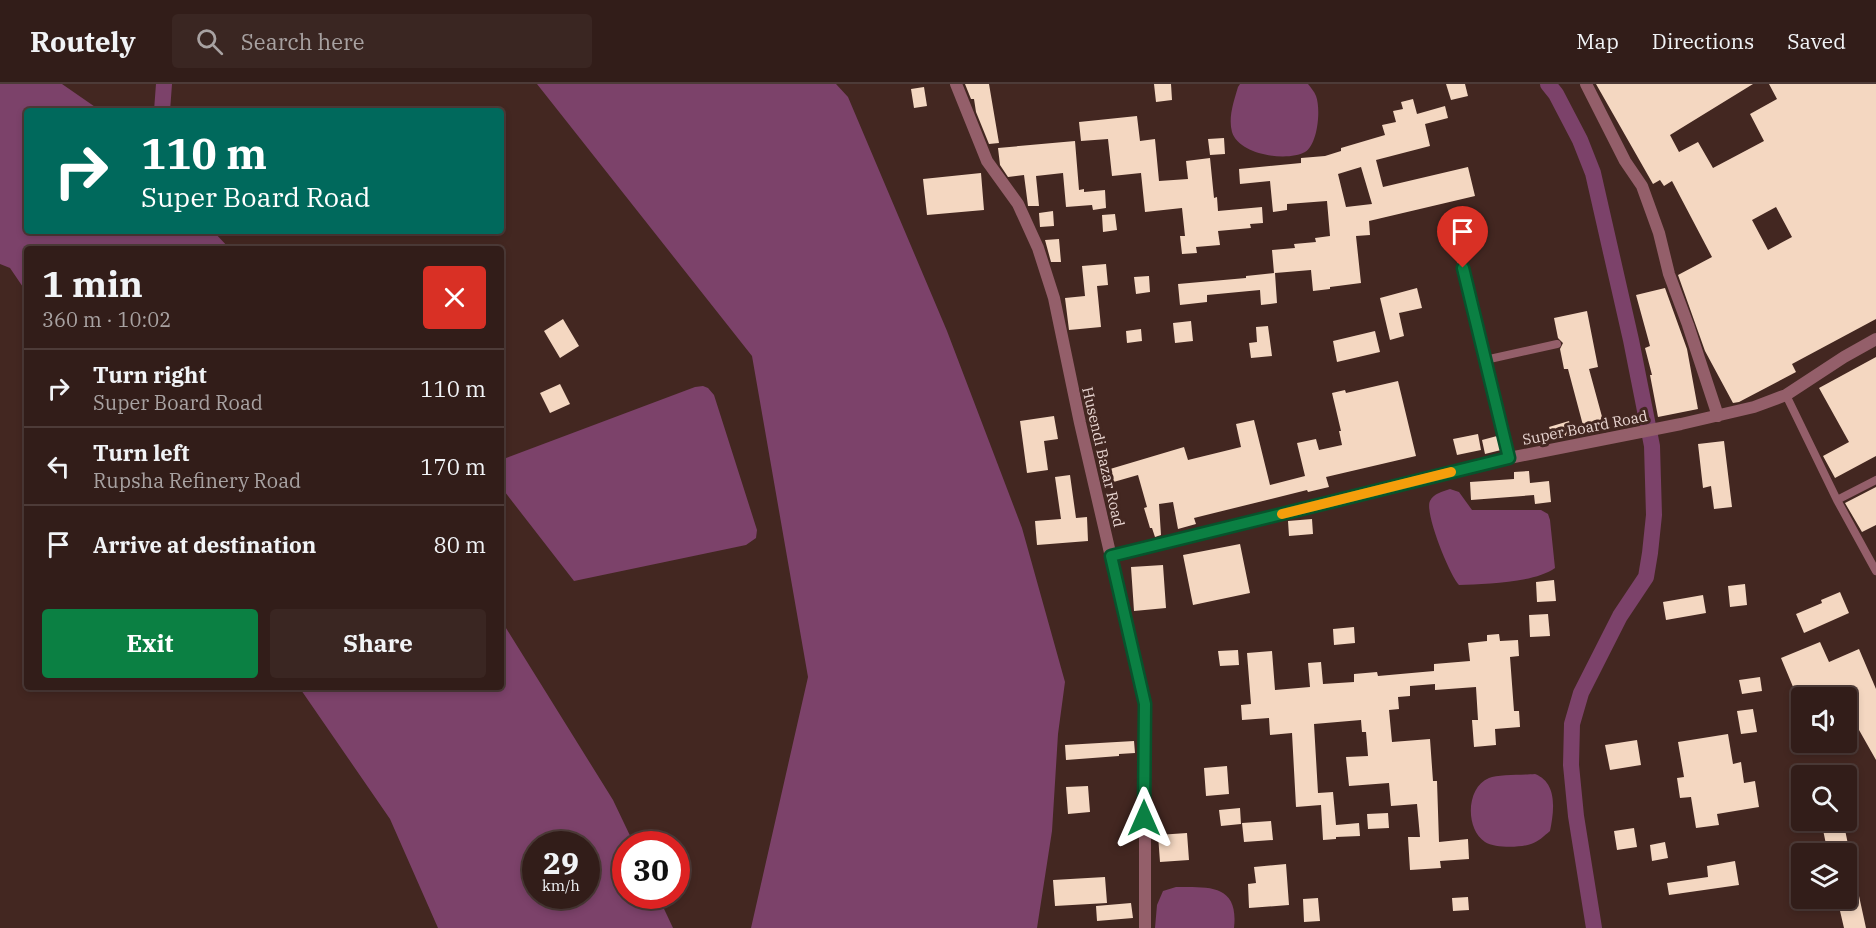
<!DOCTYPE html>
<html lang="en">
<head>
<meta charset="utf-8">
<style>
  :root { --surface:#321d19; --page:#3a2622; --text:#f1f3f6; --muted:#a8a2a2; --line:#4d3b38; --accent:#0b8043 }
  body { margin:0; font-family:"IBM Plex Serif",serif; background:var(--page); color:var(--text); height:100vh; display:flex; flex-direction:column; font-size:22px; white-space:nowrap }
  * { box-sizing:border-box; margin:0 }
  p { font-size:20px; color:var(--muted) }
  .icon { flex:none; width:33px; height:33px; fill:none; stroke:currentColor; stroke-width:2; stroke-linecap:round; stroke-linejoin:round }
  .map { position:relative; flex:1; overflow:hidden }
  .sheet { position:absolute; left:24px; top:162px; width:480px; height:444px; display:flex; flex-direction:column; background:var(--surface); border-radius:6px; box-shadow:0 3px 9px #0003,0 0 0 2px var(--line) }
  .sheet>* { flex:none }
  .hud { position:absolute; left:24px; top:24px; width:480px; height:126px; border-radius:6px; box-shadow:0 3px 9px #0003,0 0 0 2px var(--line); background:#00695c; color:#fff; overflow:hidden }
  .fabs { position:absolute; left:1791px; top:603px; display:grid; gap:12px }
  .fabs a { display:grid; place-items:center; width:66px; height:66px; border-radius:6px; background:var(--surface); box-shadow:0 3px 9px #0003,0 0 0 2px var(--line); font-size:30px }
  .speed { position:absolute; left:522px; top:747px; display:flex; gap:12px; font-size:30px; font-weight:700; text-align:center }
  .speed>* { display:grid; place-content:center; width:78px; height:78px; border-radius:50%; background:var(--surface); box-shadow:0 3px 9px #0003,0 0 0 2px var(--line); line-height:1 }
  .speed small { font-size:15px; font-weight:400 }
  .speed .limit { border:9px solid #d22; background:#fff; color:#111 }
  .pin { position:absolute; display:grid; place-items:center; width:51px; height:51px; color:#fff; margin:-62px -26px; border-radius:50% 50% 50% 0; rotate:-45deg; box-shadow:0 0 6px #0007 }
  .pin .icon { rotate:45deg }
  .me { position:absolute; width:66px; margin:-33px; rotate:0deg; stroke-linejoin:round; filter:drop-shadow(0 0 4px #0008) }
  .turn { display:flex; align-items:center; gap:21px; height:126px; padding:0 18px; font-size:27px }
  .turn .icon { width:78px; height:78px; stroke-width:2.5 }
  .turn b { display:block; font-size:42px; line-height:51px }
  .round { display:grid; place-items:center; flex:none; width:63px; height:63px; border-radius:6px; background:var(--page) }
  .headline { display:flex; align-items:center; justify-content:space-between; height:102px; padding:0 18px }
  h1 { font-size:36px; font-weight:700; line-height:45px }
  .cta { display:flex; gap:12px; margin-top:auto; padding:12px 18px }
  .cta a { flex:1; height:69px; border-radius:6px; background:var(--accent); color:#fff; font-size:24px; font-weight:700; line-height:69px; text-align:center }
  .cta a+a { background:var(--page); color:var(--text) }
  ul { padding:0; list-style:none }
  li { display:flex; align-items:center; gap:18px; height:78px; padding:0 18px; border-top:2px solid var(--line) }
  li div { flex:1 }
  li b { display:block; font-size:22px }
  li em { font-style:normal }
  header { display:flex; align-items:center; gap:36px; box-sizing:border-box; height:84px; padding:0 30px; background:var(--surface); border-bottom:2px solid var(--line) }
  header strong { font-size:28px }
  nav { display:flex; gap:33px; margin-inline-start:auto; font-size:21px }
  .search { width:420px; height:54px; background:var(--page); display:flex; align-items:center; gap:15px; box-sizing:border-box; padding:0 21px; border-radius:6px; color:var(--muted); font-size:22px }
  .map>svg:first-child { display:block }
</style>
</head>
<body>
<header>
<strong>Routely</strong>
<div class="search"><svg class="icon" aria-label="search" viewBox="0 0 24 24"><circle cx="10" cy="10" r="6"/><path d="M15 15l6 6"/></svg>Search here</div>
<nav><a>Map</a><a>Directions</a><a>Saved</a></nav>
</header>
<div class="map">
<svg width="1876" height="844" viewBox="0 0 1876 844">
  <rect width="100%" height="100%" fill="#432721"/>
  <path fill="#7c426a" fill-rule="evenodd" d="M0 0H62L101 27H27V147H213L230 165H27V209L10 184 0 180Z
    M537 0H836L848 13 947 247 1022 444 1065 598 1058 650 1052 747 1037 844H751L808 593 752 272Z
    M1240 0H1308C1311 4 1314 7 1316 12 1321 25 1318 60 1305 68 1287 78 1239 71 1232 48 1228 33 1234 17 1238 3Z
    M703 302 708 304 714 311 757 446 756 454 746 461 574 497 501 403V376L695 303Z
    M1450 405 1459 408 1472 426H1541L1548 430 1550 436 1555 484C1534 499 1485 500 1459 501 1450 492 1424 428 1430 417 1434 409 1442 408 1450 405Z
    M501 536 613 716 634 760H626V812H658L673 844H438L390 735 299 603H501ZM586 760V812H536V760Z
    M1535 690C1558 699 1554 727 1550 747 1544 752 1538 758 1531 760 1519 764 1495 764 1485 758 1465 745 1466 703 1489 694 1498 690 1524 691 1535 690Z
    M1176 803C1209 803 1239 800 1234 844H1155L1157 821 1163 807Z"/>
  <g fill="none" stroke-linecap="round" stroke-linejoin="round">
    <path stroke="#7c426a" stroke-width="16" d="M1548 0 1556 10 1580 56 1593 89 1631 256 1652 362 1654 431 1650 469 1646 493 1620 532 1581 609 1572 640 1571 681 1576 732 1594 844
      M162 27 164 0"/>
  </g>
  <path fill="#f4d7c1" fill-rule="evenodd" d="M965 0H989L999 59 989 60 976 28 974 15H971Z
    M1154 0H1171L1172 16 1156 18Z
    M1446 0H1465L1468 12 1451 16Z
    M1596 0H1753L1670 51 1679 68 1698 58 1713 84 1764 57 1750 30 1777 15 1769 0H1876V235L1792 280 1796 288 1739 318 1733 319 1705 267 1678 191 1712 173 1672 97 1664 102 1660 96 1653 100ZM1776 123 1792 153 1768 166 1752 136Z
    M924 3 927 22 914 24 911 5Z
    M1413 15 1417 30 1445 22 1448 34 1425 40 1430 62 1376 76 1383 103 1468 83 1475 112 1369 137 1370 151 1356 152 1361 199 1330 203V205L1313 207 1311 186 1275 189 1277 219 1261 221 1260 206 1207 211V218L1180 221 1178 200 1246 194V192L1274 189 1272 166 1295 164 1294 160 1316 158 1315 154 1330 152 1327 117 1287 120V126L1273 128 1270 97 1240 100 1239 85 1301 79V74L1325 72 1341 67V64L1385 51 1382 41 1396 38 1393 27 1403 25 1401 18ZM1361 83 1372 120 1346 123 1338 90Z
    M1137 32 1140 57 1155 55 1159 97 1188 95 1186 77 1210 74 1214 114 1217 113 1218 127 1262 123 1263 139 1250 140 1251 144 1218 147 1220 161 1196 163 1197 169 1182 170 1180 152H1185L1182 124 1145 128 1141 89 1112 92 1108 55 1081 57 1079 38Z
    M1224 54 1225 70 1210 71 1208 55Z
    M1075 57 1079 106 1084 105V108L1105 106 1106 124 1093 126 1092 121 1066 123 1063 89 1036 92 1039 122H1028L1024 91 1008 93 1000 81 998 64Z
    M981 89 984 126 927 131 923 95Z
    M1053 127 1054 142 1040 143 1039 129Z
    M1115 130 1117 146 1103 148 1102 131Z
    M1059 155 1061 178H1051L1045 156Z
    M1106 180 1108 201 1097 202 1101 243 1069 246 1065 214 1085 212 1082 182Z
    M1149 192 1150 208 1136 210 1134 193Z
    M1417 204 1422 224 1399 229 1404 252 1390 256 1380 214Z
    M1665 204 1687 265 1698 325 1658 333 1650 291H1652L1645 264 1650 262 1636 211Z
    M1587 227 1598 283 1589 285 1604 340 1584 345 1568 285H1564L1560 265 1563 259 1558 254 1554 234Z
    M563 235 579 262 560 274 544 247Z
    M1191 237 1193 257 1175 259 1173 239Z
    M1268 242 1272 272 1251 274 1249 259 1257 258 1256 243Z
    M1141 245 1142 257 1127 259 1126 247Z
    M1375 247 1380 268 1337 278 1333 257Z
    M1876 273V372L1835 394 1823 372 1849 358 1819 304Z
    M1398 297 1416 372 1326 393 1329 403 1308 408 1307 406 1194 434 1196 440 1178 445 1173 418 1159 420 1161 451 1155 453 1152 444H1150L1144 424 1147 423 1138 391 1103 401 1100 388 1184 363 1188 376 1241 363 1236 340 1254 336 1270 401 1305 392 1297 359 1316 355 1319 366 1342 361 1339 347H1341L1332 309 1345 306 1346 309Z
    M560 300 570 320 550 329 540 309Z
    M1054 332 1058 355 1044 357 1048 386 1027 389 1020 337Z
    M1569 337 1573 350 1553 355 1549 343Z
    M1478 350 1481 366 1457 371 1453 355Z
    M1497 352 1501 366 1485 370 1482 356Z
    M1724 357 1732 423 1714 425 1711 402 1703 404 1698 360Z
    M1529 387 1530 399 1549 397 1551 418 1535 420 1534 411 1471 416 1470 398 1514 395V388Z
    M1070 391 1076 434 1087 433 1088 457 1037 461 1035 437 1061 435 1055 393Z
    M1876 403V441L1862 448 1845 419Z
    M1312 435 1313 450 1289 452 1288 437Z
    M1240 460 1250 509 1193 521 1183 471Z
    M1163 481 1166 524 1134 527 1131 483Z
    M1554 496 1556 517 1537 518 1536 498Z
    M1745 500 1747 521 1730 523 1728 502Z
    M1840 508 1849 529 1804 549 1796 530 1822 519 1821 516Z
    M1703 511 1706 529 1666 536 1663 518Z
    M1548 530 1550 552 1530 553 1529 531Z
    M1354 543 1355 559 1334 561 1333 545Z
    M1499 550 1500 557 1518 556 1519 572 1510 573 1514 627H1519L1520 643 1495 645 1496 661 1474 663 1472 636H1478L1476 603 1435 606V600L1410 602V612L1398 613 1399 625 1389 626 1392 658 1430 655 1433 697H1437L1439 758 1468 755 1469 775 1440 777 1441 784 1410 786 1408 753H1420L1417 720 1391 722 1389 699 1349 702 1346 673 1368 672 1366 648H1362L1361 636 1314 640 1318 709 1333 708 1336 741 1359 739 1360 752 1336 753V755L1323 756 1321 721 1296 723 1292 649 1270 651 1269 634 1242 636 1241 621 1251 620 1247 569 1272 567 1275 606 1310 603 1308 579 1321 578 1323 600 1354 598V590L1377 588 1378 592 1434 587V580L1470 577 1468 559 1487 557V551Z
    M1820 558 1829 578 1859 565 1876 605V676L1846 623V614H1801L1799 609 1796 610 1781 574Z
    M1238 566 1239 581 1220 582 1218 567Z
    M1760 593 1762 607 1742 610 1739 596Z
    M1753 625 1757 648 1741 650 1737 627Z
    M1728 650 1733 680 1741 678 1744 699 1755 697 1759 723 1717 730 1719 741 1696 744 1691 713 1680 714 1677 694 1684 693 1678 658Z
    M1637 656 1641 681 1610 686 1605 661Z
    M1134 657 1135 669 1119 670V672L1066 676 1065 661Z
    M1227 682 1229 710 1206 712 1204 684Z
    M1088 702 1090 728 1068 730 1066 703Z
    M1240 724 1241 740 1221 742 1219 726Z
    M1388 729 1389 744 1368 745 1367 730Z
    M1821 736H1843L1850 770H1828Z
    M1271 737 1273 756 1244 758 1242 739Z
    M1634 744 1637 763 1617 766 1614 747Z
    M1187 749 1189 776 1160 778 1158 751Z
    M1665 758 1668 774 1652 777 1650 761Z
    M1735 777 1739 801 1669 811 1667 799 1708 793 1707 782Z
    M1286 780 1289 821 1249 824 1248 800 1256 799 1254 783Z
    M1846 780H1852L1866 844H1844L1837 814H1846Z
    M1105 793 1107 819 1055 822 1053 796Z
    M1468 813 1469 826 1453 827 1452 814Z
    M1318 814 1320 837 1304 838 1303 815Z
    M1131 819 1133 834 1097 837 1096 822Z"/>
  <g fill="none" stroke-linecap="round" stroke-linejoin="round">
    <path stroke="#945f6a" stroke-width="8" d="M1457 161 1509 374
      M1485 276 1557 260
      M1786 311 1837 416 1876 487
      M1837 416 1876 396"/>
    <path stroke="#945f6a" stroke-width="12" d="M956 0 987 77 1018 120 1038 164 1054 214 1080 339 1145 620V844
      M1586 0 1625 77 1642 102 1659 149 1669 190 1688 241 1718 332
      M1111 472 1509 374 1681 340 1754 323 1786 311 1844 273 1876 255"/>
  </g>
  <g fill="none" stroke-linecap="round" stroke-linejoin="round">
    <g stroke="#07532c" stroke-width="15">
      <path id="route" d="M1144 734 1145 620 1111 472 1509 374 1463 184"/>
    </g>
    <use href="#route" stroke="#0b8043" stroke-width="10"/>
    <path stroke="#f59e0b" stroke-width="10" d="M1282 430 1451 388"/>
  </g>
  <g text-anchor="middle" stroke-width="6" stroke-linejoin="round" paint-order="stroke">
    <g font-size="15" fill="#e9d6d2" stroke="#432721">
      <text transform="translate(1585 344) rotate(-11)" y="5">Super Board Road</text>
      <text transform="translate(1103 373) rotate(77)" y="5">Husendi Bazar Road</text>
    </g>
  </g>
</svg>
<div class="fabs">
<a><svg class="icon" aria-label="sound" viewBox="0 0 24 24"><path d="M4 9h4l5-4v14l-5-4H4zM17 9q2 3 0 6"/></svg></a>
<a><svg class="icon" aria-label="search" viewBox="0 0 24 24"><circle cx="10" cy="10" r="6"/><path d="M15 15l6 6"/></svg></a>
<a><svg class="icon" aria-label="layers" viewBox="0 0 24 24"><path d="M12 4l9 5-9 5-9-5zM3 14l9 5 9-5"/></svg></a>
</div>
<div class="speed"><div>29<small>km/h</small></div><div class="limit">30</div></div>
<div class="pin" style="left:1463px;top:184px;background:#d93025"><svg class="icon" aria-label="arrive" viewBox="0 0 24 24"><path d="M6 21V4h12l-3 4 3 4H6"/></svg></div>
<svg class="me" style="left:1144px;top:734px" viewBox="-20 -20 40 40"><path d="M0-17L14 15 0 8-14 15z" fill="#0b8043" stroke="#fff" stroke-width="4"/></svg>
<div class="hud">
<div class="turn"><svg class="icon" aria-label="right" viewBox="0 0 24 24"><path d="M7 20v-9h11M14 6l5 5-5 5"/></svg><div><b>110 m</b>Super Board Road</div></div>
</div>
<section class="sheet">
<div class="headline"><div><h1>1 min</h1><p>360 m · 10:02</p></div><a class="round" style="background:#d93025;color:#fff"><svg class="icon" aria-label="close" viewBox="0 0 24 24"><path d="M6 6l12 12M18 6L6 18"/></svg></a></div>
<ul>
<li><svg class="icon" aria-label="right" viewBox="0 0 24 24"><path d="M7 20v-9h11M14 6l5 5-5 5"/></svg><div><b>Turn right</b><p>Super Board Road</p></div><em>110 m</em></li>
<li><svg class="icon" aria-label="left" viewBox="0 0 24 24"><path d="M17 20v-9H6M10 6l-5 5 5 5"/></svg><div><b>Turn left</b><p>Rupsha Refinery Road</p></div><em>170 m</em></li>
<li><svg class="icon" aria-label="arrive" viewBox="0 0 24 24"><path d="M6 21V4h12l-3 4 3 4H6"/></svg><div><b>Arrive at destination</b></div><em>80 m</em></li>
</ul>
<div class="cta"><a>Exit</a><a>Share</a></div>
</section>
</div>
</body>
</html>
